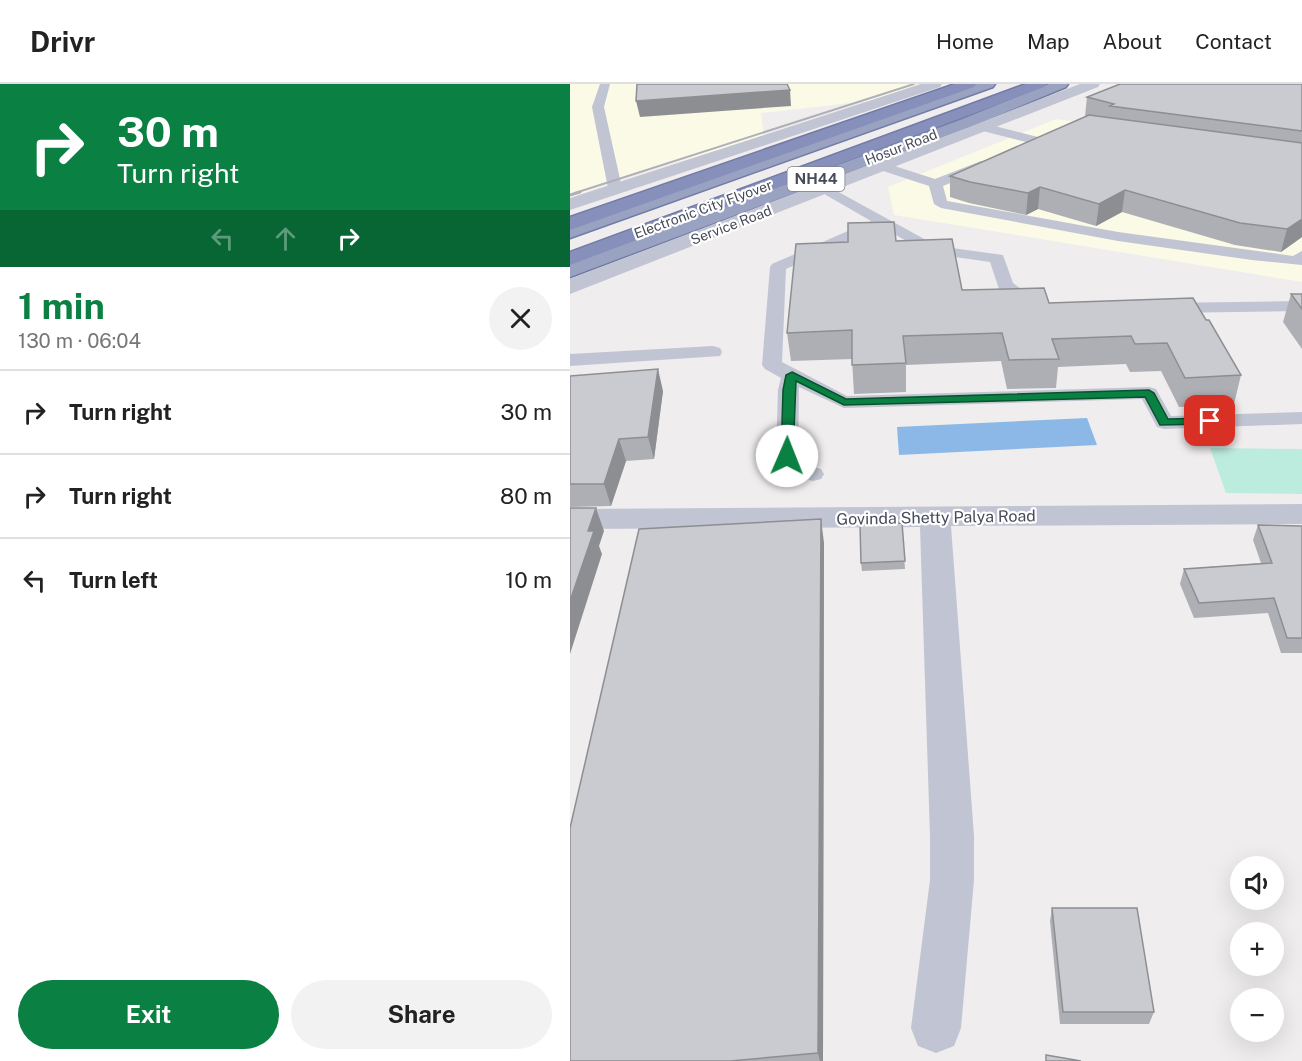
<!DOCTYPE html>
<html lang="en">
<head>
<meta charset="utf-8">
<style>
  :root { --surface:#fff; --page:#f2f2f2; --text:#222; --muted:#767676; --line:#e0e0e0; --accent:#0b8043 }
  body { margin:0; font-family:"Public Sans",sans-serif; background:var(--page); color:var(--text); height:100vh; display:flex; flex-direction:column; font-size:22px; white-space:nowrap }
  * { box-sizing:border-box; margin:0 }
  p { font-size:20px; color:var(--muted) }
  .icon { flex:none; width:33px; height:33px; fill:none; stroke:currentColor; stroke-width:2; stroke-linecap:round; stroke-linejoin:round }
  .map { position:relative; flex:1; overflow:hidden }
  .panel { display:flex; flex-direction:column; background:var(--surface); width:570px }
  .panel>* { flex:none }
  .top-card { background:#0b8043; color:#fff; overflow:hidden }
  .fabs { position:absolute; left:660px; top:772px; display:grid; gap:12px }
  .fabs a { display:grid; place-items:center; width:54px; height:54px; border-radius:50%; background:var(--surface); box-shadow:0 6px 24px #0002; font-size:30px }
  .pin { position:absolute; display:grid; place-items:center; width:51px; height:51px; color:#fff; margin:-26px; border-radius:12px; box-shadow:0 3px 9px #0006 }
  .me { position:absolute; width:66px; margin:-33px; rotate:1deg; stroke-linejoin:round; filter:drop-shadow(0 0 4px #0008) }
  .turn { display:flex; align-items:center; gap:21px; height:126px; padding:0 18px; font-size:27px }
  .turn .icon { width:78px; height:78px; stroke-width:2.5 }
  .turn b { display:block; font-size:42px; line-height:51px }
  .lanes { display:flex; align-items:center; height:57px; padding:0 18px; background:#0003; justify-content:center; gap:30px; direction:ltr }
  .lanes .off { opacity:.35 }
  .round { display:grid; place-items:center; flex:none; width:63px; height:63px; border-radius:32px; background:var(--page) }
  .head { display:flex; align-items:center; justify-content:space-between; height:102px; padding:0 18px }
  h1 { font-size:36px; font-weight:700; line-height:45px; color:var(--accent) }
  .primary-button { display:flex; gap:12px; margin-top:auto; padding:12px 18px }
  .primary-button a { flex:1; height:69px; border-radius:36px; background:var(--accent); color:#fff; font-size:24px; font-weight:700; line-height:69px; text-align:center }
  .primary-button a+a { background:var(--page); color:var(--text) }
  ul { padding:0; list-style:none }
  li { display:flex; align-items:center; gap:18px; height:84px; padding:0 18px; border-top:2px solid var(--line) }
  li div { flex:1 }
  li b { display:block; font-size:22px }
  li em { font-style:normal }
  header { display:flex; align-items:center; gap:36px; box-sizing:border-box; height:84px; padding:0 30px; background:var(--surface); border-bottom:2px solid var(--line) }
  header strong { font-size:28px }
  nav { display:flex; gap:33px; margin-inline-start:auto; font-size:21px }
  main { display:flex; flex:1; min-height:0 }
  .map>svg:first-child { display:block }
</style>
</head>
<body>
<header>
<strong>Drivr</strong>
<nav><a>Home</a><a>Map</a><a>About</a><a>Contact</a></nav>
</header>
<main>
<section class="panel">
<div class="top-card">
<div class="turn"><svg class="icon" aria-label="right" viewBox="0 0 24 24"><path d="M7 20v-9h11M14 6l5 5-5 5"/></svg><div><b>30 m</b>Turn right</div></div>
<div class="lanes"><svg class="icon off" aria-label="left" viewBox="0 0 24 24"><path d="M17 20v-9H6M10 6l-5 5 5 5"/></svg><svg class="icon off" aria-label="ahead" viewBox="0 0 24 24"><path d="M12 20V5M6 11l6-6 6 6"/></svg><svg class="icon" aria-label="right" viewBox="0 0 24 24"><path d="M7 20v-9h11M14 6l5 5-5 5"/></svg></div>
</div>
<div class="head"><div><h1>1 min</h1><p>130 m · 06:04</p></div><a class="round"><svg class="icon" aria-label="close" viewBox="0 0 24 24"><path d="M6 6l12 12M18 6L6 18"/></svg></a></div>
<ul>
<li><svg class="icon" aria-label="right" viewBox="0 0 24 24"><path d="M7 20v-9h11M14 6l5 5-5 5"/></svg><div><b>Turn right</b></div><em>30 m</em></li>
<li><svg class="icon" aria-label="right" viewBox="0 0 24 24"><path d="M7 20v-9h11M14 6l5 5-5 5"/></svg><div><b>Turn right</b></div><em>80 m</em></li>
<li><svg class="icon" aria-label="left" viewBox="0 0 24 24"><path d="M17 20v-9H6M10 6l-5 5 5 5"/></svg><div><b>Turn left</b></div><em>10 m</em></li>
</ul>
<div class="primary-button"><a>Exit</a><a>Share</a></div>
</section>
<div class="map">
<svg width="732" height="977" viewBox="0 0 732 977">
  <rect width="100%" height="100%" fill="#efeded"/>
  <path fill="#fafae6" d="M0 0H349L299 17 191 29 194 53 55 93 0 114Z
    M486 35 732 64V198L324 131 318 103Z"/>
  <path fill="#bcecdd" d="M640 364 732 365V410L656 409Z"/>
  <path fill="#8bb8e7" d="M517 334 527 361 329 371 327 343Z"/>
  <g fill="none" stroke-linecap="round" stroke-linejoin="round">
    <g stroke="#727ba6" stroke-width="3">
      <path id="trunk" d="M404 0H425L423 3 0 154V141Z
        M479 0H498L496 3 402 42 0 193V180L390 36Z"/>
    </g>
    <g stroke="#727ba6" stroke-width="3">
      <path id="motorway" d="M385 0H406L404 3 0 146V133Z
        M456 0H476L474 3 0 181V168Z"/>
    </g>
    <path fill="#c1c4d2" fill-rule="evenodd" d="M30 0H40L34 23 52 104 45 108 38 104 22 23Z
      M413 39 472 54 474 57 468 61 409 46V40Z
      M411 77 418 81 416 84 373 102 377 117 548 148 723 172 732 167V181L682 176 548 157 371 124 364 120 359 102 307 85 305 82 312 78 365 95Z
      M254 100 367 162 433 171 443 199 477 224 474 228H457L429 205 420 178 357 169 312 143 216 185 212 278 277 312 579 303 586 305 601 332 732 328V340L594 345 587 343 572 315 274 324 229 303 228 372 235 381 251 385 254 390 251 395 243 397 219 391 206 372 208 306 211 294 195 285 192 281 200 183 202 180 301 137 249 107 247 104Z
      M732 217V227L594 229 588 228 585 224 588 220 594 219Z
      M143 262 150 264 152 268 150 272 0 282V270Z"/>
    <path fill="#c1c4d2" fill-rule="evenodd" d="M732 420V440L381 442 404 752V796L391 944 384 962 366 969 348 962 341 944 360 796V752L350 443 0 445V425Z"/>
    <path fill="#c1c4d2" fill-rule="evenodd" d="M351 0H372L370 3 0 126V114Z
      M510 0H530L528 3 0 210V195Z"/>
    <use href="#trunk" fill="#9aa2c2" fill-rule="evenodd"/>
    <use href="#motorway" fill="#8690ba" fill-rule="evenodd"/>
    <path stroke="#afb0b7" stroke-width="2" d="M5 109 344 0"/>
    <path stroke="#afb0b7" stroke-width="3" d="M0 111 10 108"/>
  </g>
  <path fill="#aeafb4" d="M732 0V153L711 168 665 161 552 128 526 142 468 125 456 131 399 119 380 113V92L516 32H515L517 13Z
    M326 157 392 206 479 219 636 236 671 291 664 320 609 323 591 287 560 288 556 280 488 283 486 304 437 305 431 277 336 281V308L284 310 282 275 221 277 217 249Z
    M721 210H732V265L713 238Z
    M0 292 93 307 84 375 56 377 41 422 0 423Z
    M332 439 335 485 292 487 291 479Z
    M688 441 732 442V569H711L698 529 624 534 610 500 614 485 691 479 683 456Z
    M254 459 253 977H0Z
    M482 824 584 928 579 940H490L480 837Z"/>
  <path fill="#8d8e92" d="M220 6 221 22 70 33 66 17Z
    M470 103 468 125 456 131 458 109Z
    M555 106 552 128 526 142 529 120Z
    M732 135V153L711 168 717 145Z
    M88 285 93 307 84 375 78 353Z
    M49 355 56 377 41 422 34 400Z
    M26 424 34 447 29 462 32 470 0 570V517L18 447Z
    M251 435 254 459 253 977H250L248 969Z"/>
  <path fill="#cacbd1" stroke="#8d8e92" stroke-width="1.5" d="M67 0H217L220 6 66 17Z
    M550 0H732V47L540 22 544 20 517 13Z
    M519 31 732 59V135L717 145 670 139 555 106 529 120 470 103 458 109 400 98 380 92Z
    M324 138 326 157 382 155 392 206 474 204 479 219 623 214 636 236H639L671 291 615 294 597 259 565 260 561 252 482 255 489 275 439 276 432 249 333 252 336 279 282 281V246L217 249 226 160 278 158V139Z
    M721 210H732V225Z
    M88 285 78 353 49 355 34 400H0V292Z
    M0 424H26L18 447H24L0 517Z
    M251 435 248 969 160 977H0V744L69 445Z
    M332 439 335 477 291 479 290 441Z
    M688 441 732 442V554H717L704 514 629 519 614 485 702 479Z
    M482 824H567L584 928H493Z
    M476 971 511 977H476Z"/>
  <path fill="#0b8043" stroke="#07532c" stroke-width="1.5" d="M222 288 276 315 579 306 584 309 598 335 640 334 646 337 640 340 590 341 575 313 274 321 226 297 223 372 217 376 211 372 213 306 216 291Z"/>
  <g text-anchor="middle" stroke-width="4.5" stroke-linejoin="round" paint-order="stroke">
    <g font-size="14" fill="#464a59" stroke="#fff">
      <text transform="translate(331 63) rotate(-21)" y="5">Hosur Road</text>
      <text transform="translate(133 125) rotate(-20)" y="5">Electronic City Flyover</text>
      <text transform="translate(161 141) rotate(-21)" y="5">Service Road</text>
    </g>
    <rect fill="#fff" stroke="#7e808b" stroke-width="1.5" x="217.5" y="83" width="57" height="24" rx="4.5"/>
    <g font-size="15" font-weight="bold" fill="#464a59">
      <text x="246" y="100">NH44</text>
    </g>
    <g font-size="16" fill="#464a59" stroke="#fff">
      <text transform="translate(366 433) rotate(-1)" y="6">Govinda Shetty Palya Road</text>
    </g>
  </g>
</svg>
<div class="fabs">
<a><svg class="icon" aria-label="sound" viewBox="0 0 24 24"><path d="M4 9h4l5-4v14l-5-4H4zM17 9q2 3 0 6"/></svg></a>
<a>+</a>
<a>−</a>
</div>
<div class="pin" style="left:640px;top:337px;background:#d93025"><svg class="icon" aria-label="arrive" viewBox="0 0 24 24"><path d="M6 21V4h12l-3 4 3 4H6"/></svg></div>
<svg class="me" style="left:217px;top:372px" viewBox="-20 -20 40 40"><circle r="19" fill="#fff"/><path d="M0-13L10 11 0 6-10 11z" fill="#0b8043"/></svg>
</div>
</main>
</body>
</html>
